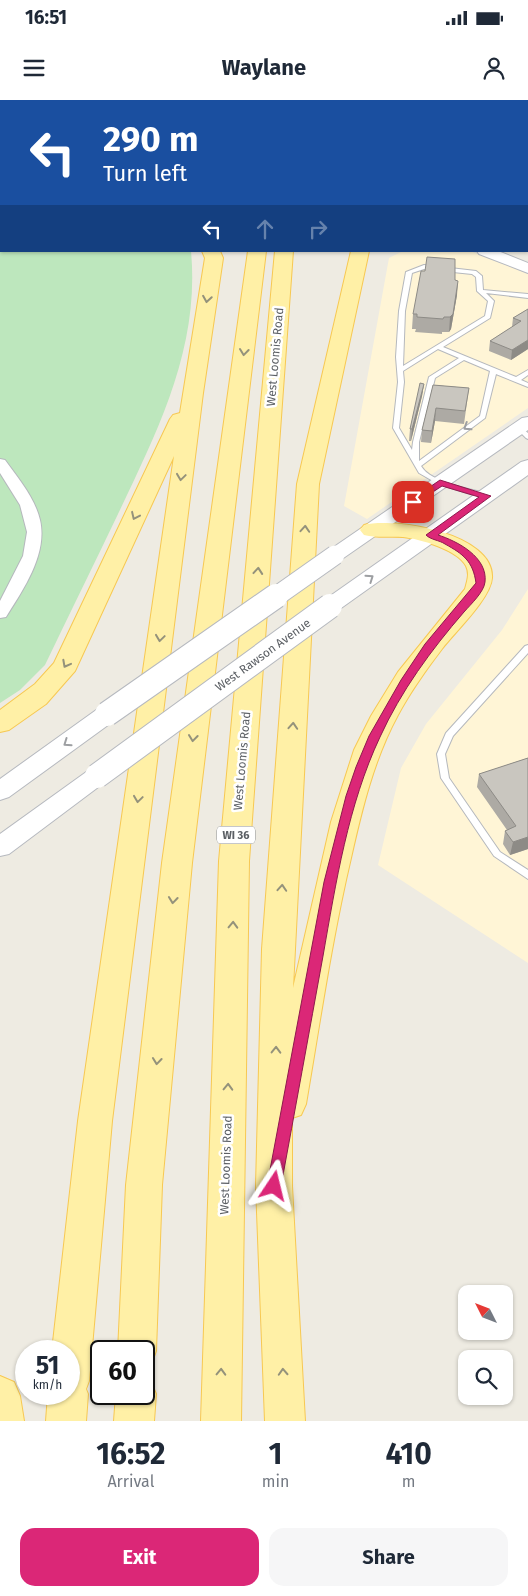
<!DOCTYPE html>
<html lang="en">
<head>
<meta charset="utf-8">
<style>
  :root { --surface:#fff; --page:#f6f6f7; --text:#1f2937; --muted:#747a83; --accent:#db2777 }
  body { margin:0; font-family:"Fira Sans",sans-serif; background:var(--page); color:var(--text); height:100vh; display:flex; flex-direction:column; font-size:19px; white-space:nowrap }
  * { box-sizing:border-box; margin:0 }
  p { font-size:16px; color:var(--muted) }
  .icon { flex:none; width:28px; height:28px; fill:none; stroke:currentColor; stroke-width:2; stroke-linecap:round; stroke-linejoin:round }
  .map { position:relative; height:1321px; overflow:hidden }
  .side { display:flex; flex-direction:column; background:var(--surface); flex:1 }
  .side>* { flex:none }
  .banner { position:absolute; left:0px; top:0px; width:529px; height:152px; box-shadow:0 1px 4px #0004; background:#1a4fa0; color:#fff; overflow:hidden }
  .needle { width:32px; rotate:312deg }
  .controls { position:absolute; left:458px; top:1185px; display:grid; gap:10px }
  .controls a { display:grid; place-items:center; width:55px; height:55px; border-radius:10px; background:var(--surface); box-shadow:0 1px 4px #0004; font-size:25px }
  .speed { position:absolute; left:15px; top:1240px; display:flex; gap:10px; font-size:25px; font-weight:700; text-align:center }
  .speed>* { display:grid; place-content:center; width:65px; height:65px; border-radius:50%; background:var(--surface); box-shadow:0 1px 4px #0004; line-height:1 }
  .speed small { font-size:12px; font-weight:400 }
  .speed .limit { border:2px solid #111; border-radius:8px; background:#fff; color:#111 }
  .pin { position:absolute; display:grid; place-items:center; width:42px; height:42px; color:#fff; margin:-21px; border-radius:10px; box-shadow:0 2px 8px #0006 }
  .me { position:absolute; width:55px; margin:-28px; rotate:10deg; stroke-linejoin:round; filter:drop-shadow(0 0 4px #0008) }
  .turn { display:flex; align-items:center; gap:18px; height:105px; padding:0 20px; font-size:22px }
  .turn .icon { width:65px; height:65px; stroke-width:2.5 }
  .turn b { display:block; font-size:35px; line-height:42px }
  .lanes { display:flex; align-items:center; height:48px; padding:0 20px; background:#0003; justify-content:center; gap:25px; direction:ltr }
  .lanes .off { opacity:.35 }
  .eta { display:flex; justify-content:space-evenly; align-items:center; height:85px; text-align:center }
  .eta b { font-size:30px; font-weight:700; line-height:35px }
  .cta { display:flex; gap:10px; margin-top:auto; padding:10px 20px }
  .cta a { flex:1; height:58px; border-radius:15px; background:var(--accent); color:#fff; font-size:20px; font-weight:700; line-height:58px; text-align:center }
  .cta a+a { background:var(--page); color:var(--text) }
  .status { display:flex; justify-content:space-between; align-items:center; height:35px; padding:0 25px; background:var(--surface); direction:ltr }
  .status svg { height:14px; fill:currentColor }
  header { display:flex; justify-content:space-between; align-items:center; height:65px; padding:0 20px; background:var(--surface); font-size:22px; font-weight:700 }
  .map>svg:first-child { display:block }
</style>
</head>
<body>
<div class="status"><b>16:51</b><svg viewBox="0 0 49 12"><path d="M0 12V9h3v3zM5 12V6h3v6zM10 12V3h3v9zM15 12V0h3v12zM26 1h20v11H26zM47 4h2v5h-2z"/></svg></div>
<header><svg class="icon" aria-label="menu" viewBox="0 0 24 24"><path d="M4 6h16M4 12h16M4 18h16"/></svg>Waylane<svg class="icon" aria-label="person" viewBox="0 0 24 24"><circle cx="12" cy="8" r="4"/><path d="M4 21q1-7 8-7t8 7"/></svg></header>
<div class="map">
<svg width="528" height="1321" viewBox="0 0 528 1321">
  <rect width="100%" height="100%" fill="#eeebe2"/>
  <path fill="#fff5d6" d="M403 151H470L528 174V308L367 419 344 406 389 158Z
    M528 489V863L378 765 401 668 426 624 502 530Z"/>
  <path fill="#bde7bd" d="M0 0 79 1H1V151H191C200 248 158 330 118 414 94 464 69 515 45 565L20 590 0 603Z"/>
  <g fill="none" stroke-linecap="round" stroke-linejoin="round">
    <g stroke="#b5b8bd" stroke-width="2">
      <path id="lane" d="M0 15H1V17H0Z
        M0 53 1 54V56L0 57Z
        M424 165 476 171 482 176 483 190 528 194V198L486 193 494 201 490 218 443 247 516 277 528 270V275L521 280 528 283V287L496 274 485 318 421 366C431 383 470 389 489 394V398H483L438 384 419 373 393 328 398 282 396 257 399 211 406 172ZM424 169 472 174 476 177 477 191 488 201 485 216 403 266 405 211 412 173ZM438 249 459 258 429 277 413 342 412 350 399 328 404 282 403 271ZM464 260 490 271 480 316 419 361V342L435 278Z
        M519 326 528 333V339L526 338 516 328Z
        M528 545V553L453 636 445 654 449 678 500 752 528 770V779L494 756 441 678 437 654 446 633 525 546Z"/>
    </g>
    <g stroke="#b5b8bd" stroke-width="2">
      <path id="street" d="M0 359 5 360C18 378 35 398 40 420 48 454 23 490 6 517L0 518V501L23 456 27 432 20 405 0 373Z"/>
    </g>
    <g stroke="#b6b9bf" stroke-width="2">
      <path id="secondary" d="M83 0H99V1H84Z
        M122 0H137V1H123Z
        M477 151H498L528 163V173L479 154Z
        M528 317V330L342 459 335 461 328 459 325 455 328 451 522 318Z
        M528 360V375L337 511 330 513 323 511 319 506 323 501 521 362Z
        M107 606 115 608 118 614 115 620 9 697 0 700V679L99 608Z
        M97 667 105 670 109 676 105 682 9 754 0 756V734L89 670Z"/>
    </g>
    <g stroke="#f7c852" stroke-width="2">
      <path id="primary" d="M269 0H283V1H269Z
        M293 0H307V1H293Z
        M350 0H365V1H351Z
        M202 151H220L223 158 203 293 112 1021 89 1281 86 1289 88 1294 86 1321H46L48 1294H69V1251H52L78 1021 174 356 75 571 46 604 9 630 0 632V610L35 584 54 563 170 319 173 315 180 313 205 158Z
        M248 151H266L192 763 162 1085 156 1251 151 1265 144 1268V1251H118L126 1085 162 763Z
        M275 151H293L249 761 241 1321H201L219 761Z
        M351 151H369L319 384 293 888 331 722 354 650 371 616 398 572 465 489C467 481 470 474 466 466 458 450 420 439 403 437 390 436 377 438 364 435L360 430 364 425C395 417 495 434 492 478 491 498 455 532 442 549 426 570 411 591 398 615 374 659 362 709 351 758 332 839 320 922 306 1004L301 1015 292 1018V1086L305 1321H265L256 1086 262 849 297 384Z
        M0 1276 14 1282 20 1296 24 1321H0Z
        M144 1277 150 1280 156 1294 154 1321H114L116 1294H144Z"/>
    </g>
    <use href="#lane" fill="#fff" fill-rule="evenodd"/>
    <use href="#street" fill="#fff" fill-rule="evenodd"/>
    <use href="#secondary" fill="#fff" fill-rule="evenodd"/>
    <use href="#primary" fill="#fff0a6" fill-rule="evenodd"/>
    <g stroke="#b6b9bf" stroke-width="21" stroke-linecap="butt">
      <path id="secondary-bridge-far1" d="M274 498 335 455"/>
    </g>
    <g stroke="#b6b9bf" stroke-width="26" stroke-linecap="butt">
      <path id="secondary-bridge" d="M107 614 276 496
        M97 676 330 506"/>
    </g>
    <use href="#secondary-bridge-far1" stroke="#fff" stroke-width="19"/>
    <use href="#secondary-bridge" stroke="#fff" stroke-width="24"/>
  </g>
  <path fill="#adaaa4" d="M455 180 457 195 451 229 449 232H442V234L415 232 416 229H412L413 214Z
    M528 209V249L511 260 489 251 490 241 512 227 513 218Z
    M424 284 422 296 411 341H409L410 329Z
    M433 285 469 288 464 324 435 321 431 343 421 342 422 330Z
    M528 658V749L510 755 503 744 505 731 507 730 477 687 479 674Z"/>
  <path fill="#8d8b86" d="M458 181 457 195 451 229 449 232 450 217Z
    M528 240V249L511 260 512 250Z
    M424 284 422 296 411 341 412 329Z
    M436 308 435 321 431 343 432 331Z
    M528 737V749L510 755 513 742Z"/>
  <path fill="#c9c6bf" stroke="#8d8b86" d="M25 0H53L54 1H25Z
    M427 157 455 159V180L458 181 453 214 450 217H444L443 219 417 217V214H413L421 171H425Z
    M528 209V240L512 250 490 241 521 221 513 218Z
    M420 283 424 284 412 329H410Z
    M433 285 469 288 465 311 436 308 432 331 422 330Z
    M528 658V737L513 742 505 731 516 726 479 674Z"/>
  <defs><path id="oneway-chevron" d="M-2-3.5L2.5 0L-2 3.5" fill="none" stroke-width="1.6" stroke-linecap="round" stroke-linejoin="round" transform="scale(1.25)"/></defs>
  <g stroke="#94927b">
    <use href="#oneway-chevron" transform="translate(207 199) rotate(99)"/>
    <use href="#oneway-chevron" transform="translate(244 252) rotate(97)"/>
    <use href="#oneway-chevron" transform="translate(181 377) rotate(98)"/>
    <use href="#oneway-chevron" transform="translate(135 416) rotate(115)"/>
    <use href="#oneway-chevron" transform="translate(305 429) rotate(-86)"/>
    <use href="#oneway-chevron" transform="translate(258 471) rotate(-85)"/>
    <use href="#oneway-chevron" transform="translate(160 538) rotate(98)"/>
    <use href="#oneway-chevron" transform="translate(66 564) rotate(118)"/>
    <use href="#oneway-chevron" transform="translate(293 626) rotate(-86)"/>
    <use href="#oneway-chevron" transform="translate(193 638) rotate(97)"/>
    <use href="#oneway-chevron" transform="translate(138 699) rotate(98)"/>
    <use href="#oneway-chevron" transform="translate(282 788) rotate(-86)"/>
    <use href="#oneway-chevron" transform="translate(173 800) rotate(96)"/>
    <use href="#oneway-chevron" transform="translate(233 825) rotate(-88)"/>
    <use href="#oneway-chevron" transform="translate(276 950) rotate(-89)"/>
    <use href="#oneway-chevron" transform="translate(157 961) rotate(96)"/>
    <use href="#oneway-chevron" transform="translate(228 987) rotate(-88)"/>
    <use href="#oneway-chevron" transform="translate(221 1272) rotate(-88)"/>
    <use href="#oneway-chevron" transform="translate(283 1272) rotate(-93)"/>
  </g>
  <g stroke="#9d9fa2">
    <use href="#oneway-chevron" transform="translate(467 327) rotate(147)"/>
    <use href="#oneway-chevron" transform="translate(370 478) rotate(-35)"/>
    <use href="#oneway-chevron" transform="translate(67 643) rotate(145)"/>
  </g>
  <path fill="#db2777" stroke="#8e194d" d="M440 380 491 396 438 435C457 441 488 457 485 482 484 492 471 504 464 512 431 550 401 591 380 637 348 705 336 782 323 856 309 933 295 1010 281 1086L279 1091 274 1093 269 1091 267 1086 324 782 346 696 356 667 369 636 401 580 425 544 476 483C473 461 463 454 445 444 439 440 431 440 426 435L479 397 442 386 416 403 408 402Z"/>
  <g text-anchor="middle" stroke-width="5" stroke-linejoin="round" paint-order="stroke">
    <rect fill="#fff" stroke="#8c8f92" stroke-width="1" x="217" y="726.5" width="38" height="17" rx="4"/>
    <g font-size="11" font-weight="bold" fill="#5b5f64">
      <text x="236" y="739">WI 36</text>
    </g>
    <g font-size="12" fill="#5b5f64" stroke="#fff">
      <text transform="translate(275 257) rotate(-85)" y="4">West Loomis Road</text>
      <text transform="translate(263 555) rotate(-36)" y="4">West Rawson Avenue</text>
      <text transform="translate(242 661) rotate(-85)" y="4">West Loomis Road</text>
      <text transform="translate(226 1065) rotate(-88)" y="4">West Loomis Road</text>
    </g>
  </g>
</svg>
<div class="controls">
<a><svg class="needle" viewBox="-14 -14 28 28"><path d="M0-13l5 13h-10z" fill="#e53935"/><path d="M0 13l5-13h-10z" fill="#747a83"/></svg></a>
<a><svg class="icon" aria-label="search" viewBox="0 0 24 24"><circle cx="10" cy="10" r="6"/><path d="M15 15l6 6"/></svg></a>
</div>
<div class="speed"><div>51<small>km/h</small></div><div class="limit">60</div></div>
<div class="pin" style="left:413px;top:402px;background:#d93025"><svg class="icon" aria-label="arrive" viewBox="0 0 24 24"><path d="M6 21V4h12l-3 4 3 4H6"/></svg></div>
<svg class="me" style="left:274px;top:1086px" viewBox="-20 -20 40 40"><path d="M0-17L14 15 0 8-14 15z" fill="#db2777" stroke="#fff" stroke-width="4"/></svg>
<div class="banner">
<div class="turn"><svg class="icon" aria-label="left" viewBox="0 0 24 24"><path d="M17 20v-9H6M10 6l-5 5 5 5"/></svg><div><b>290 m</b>Turn left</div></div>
<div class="lanes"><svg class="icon" aria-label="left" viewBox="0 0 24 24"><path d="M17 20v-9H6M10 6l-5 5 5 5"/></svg><svg class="icon off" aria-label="ahead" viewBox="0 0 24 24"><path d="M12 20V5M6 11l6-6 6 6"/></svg><svg class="icon off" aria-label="right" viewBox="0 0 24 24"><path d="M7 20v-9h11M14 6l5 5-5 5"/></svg></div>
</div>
</div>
<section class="side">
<div class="eta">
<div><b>16:52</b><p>Arrival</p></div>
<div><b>1</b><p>min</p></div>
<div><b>410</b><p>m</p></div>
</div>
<div class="cta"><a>Exit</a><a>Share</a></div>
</section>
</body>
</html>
